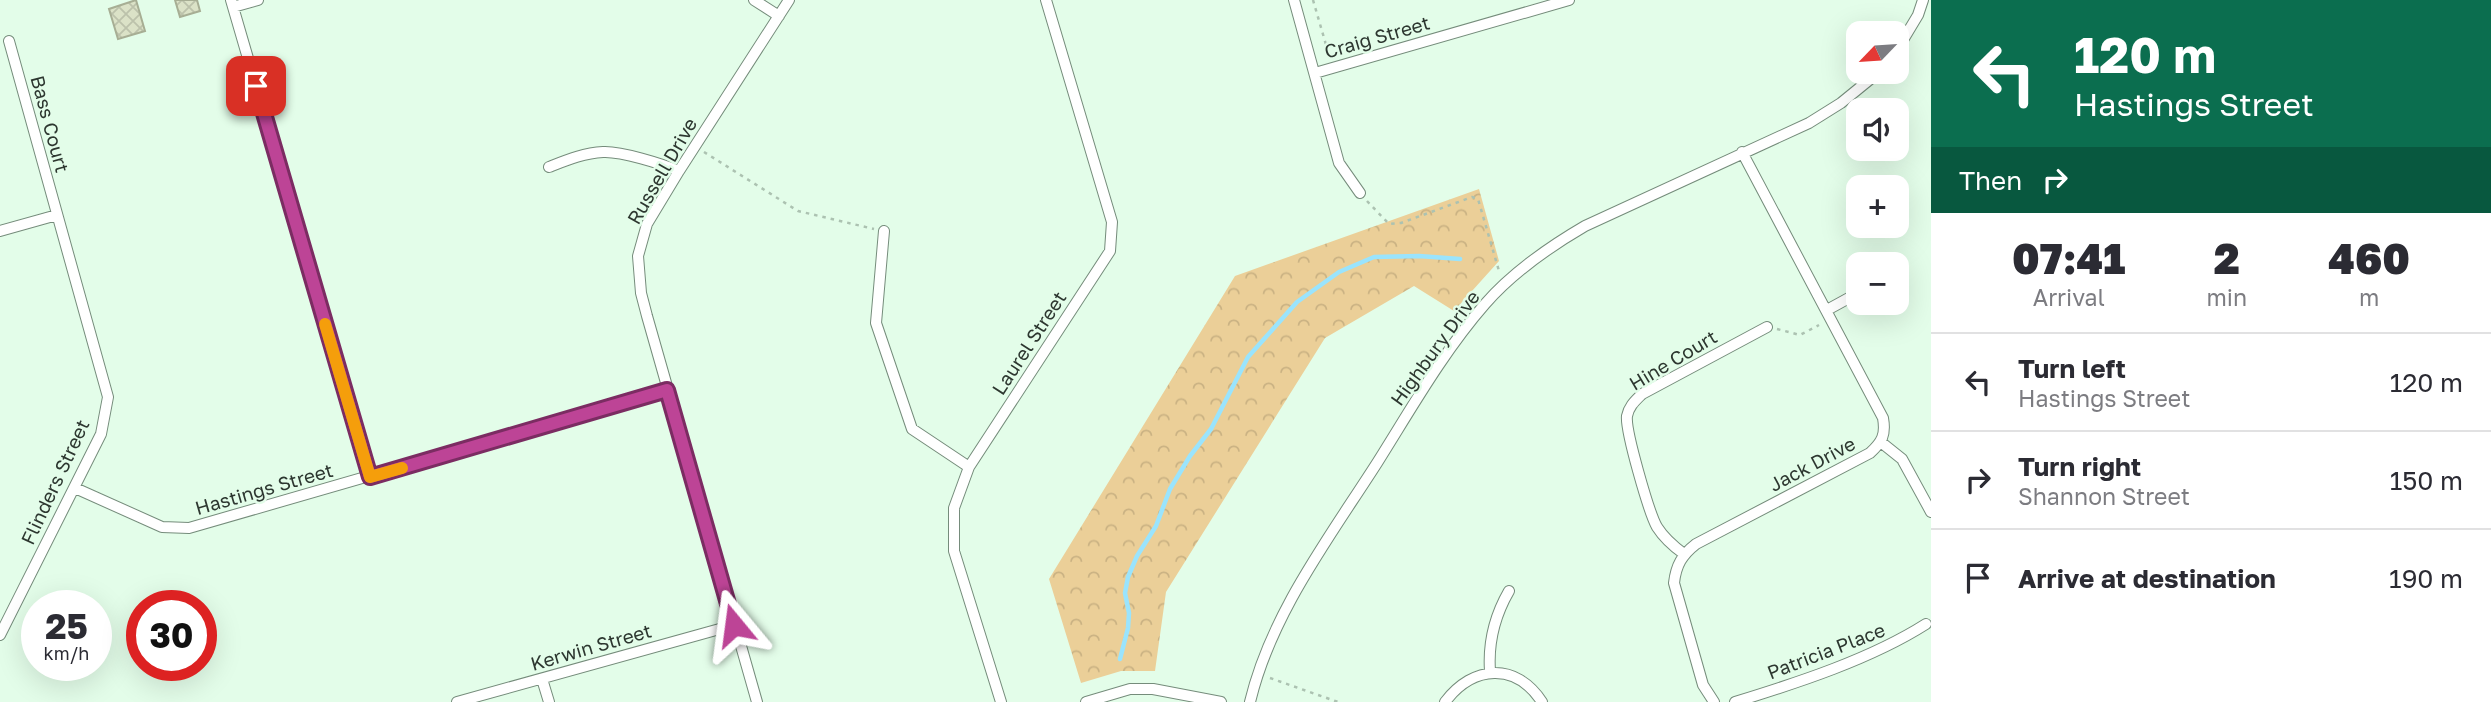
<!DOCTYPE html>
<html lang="en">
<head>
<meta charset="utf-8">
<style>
  :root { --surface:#fff; --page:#f2f2f3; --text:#2b2b33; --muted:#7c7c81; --line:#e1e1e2 }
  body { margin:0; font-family:"Golos Text",sans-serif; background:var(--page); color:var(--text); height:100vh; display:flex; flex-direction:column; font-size:26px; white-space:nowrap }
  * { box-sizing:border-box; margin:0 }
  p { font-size:23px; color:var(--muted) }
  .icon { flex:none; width:38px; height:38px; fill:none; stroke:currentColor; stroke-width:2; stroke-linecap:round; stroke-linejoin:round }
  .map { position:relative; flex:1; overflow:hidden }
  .sheet { display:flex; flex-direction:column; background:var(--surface); width:560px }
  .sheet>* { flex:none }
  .guide { background:#0b6e4f; color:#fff; overflow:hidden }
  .needle { width:46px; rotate:245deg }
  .tools { position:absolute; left:1846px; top:21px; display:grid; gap:14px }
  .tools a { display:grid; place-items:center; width:63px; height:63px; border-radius:14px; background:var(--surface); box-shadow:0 7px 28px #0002; font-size:35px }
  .speed { position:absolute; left:21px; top:590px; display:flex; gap:14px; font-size:35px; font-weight:700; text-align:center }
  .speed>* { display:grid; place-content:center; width:91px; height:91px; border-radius:50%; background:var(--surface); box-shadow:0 7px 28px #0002; line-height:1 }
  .speed small { font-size:18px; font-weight:400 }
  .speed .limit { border:10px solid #d22; background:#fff; color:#111 }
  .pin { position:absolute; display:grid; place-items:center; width:60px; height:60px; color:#fff; margin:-30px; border-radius:14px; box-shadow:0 4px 10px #0006 }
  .me { position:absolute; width:77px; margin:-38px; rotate:344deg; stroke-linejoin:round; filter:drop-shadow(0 0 5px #0008) }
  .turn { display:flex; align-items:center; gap:24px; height:147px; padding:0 28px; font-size:32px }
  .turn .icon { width:91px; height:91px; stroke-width:2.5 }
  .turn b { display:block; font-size:49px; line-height:60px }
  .then { display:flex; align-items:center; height:66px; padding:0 28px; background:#0003; gap:14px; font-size:26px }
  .eta { display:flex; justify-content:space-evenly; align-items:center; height:119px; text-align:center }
  .eta b { font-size:42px; font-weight:800; line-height:49px }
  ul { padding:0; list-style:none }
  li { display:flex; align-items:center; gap:21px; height:98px; padding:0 28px; border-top:2px solid var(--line) }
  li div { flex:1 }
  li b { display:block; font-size:26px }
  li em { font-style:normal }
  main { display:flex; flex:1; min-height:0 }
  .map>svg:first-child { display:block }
</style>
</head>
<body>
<main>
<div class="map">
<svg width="1931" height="702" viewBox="0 0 1931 702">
  <defs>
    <pattern id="park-crowns" width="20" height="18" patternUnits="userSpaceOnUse" patternTransform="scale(1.75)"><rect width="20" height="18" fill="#ebcf98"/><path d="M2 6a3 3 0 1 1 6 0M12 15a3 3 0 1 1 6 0" fill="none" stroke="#cab283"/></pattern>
    <pattern id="building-cross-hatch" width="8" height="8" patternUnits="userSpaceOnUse" patternTransform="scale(1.75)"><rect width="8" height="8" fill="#dbe2c7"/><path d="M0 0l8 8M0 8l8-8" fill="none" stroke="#bcc2ab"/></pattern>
  </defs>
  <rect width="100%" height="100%" fill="#e3fde9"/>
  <path fill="url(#park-crowns)" d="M1479 189 1499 261 1454 311 1414 286 1325 338 1166 592 1155 671H1121L1081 683 1049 579 1235 276Z"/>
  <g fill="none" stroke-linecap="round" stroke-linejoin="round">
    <path stroke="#9ae4fd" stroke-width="4.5" d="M1120 659 1128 628 1129 613 1125 593 1128 577 1137 556 1156 526 1170 489 1190 456 1211 429 1248 357 1297 302 1339 272 1374 257 1419 256 1460 259"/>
  </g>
  <path fill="url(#building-cross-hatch)" stroke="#a7ae94" stroke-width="2" d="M136 0 145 31 118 39 109 9Z
    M175 0H197L200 11 180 17Z"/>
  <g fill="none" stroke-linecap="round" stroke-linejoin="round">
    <g stroke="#758c7b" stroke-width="12">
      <path id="minor" d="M231 0 370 477
        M754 0 779 16
        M1294 0 1339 163 1360 193
        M233 7 258 0
        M1897 50 1918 15 1923 0
        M1315 73 1569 0
        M549 167C567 160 584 153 603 152 621 151 662 164 679 171
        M0 231 57 215
        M884 231 876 323 912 429 969 467
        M1827 310 1858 293
        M1882 443 1902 459 1931 512
        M75 488 162 527 189 528 667 390
        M1684 554C1673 546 1664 538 1657 527 1649 513 1625 430 1627 416 1629 406 1635 401 1642 394L1767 327
        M0 635 101 434 108 397 9 41
        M1490 671C1488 642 1494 617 1509 591
        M542 679 549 702
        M457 702 734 625
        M757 702 647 316 641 293 638 256 647 224 679 171 789 0
        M1001 702 954 551V508L969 467 1110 251 1112 222 1046 0
        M1086 702 1130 689H1153L1221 702
        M1250 702C1271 614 1329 538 1377 463 1411 409 1443 352 1485 304 1513 272 1549 247 1585 226L1809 123 1841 103 1879 72
        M1445 702C1473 665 1516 662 1542 702
        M1714 702 1703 685 1674 583C1676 565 1682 555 1696 544L1870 453C1882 442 1886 435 1883 418L1742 152
        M1735 702C1797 683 1871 659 1926 624"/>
    </g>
    <path stroke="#acc2b1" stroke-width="2.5" stroke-dasharray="3.5 5" stroke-linecap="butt" d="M1313 0 1329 55
      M704 152 798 211 874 229
      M1367 201 1389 224 1401 223 1472 197 1478 199 1499 271 1501 269
      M1777 329 1800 335 1819 325
      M1270 678 1338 702"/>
    <use href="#minor" stroke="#fff" stroke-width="10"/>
  </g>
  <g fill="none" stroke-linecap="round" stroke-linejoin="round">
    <g stroke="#7b2c62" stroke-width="18">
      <path id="route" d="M256 86 370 477 667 390 734 625"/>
    </g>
    <use href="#route" stroke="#bd4496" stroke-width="12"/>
    <path stroke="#f59e0b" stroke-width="12" d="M325 324 370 477 402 468"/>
  </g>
  <g text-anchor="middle" stroke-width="5" stroke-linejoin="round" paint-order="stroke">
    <g font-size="19" fill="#2d3730" stroke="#e3fde9">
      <text transform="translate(1377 37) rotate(-16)" y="7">Craig Street</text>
      <text transform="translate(50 124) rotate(75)" y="7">Bass Court</text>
      <text transform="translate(662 171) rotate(-60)" y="7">Russell Drive</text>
      <text transform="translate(1029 343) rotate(-57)" y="7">Laurel Street</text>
      <text transform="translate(1435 348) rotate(-54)" y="7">Highbury Drive</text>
      <text transform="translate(1673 360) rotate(-31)" y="7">Hine Court</text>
      <text transform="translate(1812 464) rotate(-28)" y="7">Jack Drive</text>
      <text transform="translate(55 482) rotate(-65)" y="7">Flinders Street</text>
      <text transform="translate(264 489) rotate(-16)" y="7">Hastings Street</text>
      <text transform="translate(591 647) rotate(-16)" y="7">Kerwin Street</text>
      <text transform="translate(1826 651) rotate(-21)" y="7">Patricia Place</text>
    </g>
  </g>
</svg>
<div class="tools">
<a><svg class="needle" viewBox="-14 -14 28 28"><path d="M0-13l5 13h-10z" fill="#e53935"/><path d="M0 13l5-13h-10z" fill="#7c7c81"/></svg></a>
<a><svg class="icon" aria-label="sound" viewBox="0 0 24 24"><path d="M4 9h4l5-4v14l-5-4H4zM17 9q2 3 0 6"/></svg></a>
<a>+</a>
<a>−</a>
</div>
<div class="speed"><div>25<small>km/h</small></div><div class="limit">30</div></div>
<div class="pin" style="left:256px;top:86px;background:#d93025"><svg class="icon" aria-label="arrive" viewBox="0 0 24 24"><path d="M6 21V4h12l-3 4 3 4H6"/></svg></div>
<svg class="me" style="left:734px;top:625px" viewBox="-20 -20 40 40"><path d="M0-17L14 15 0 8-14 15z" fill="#bd4496" stroke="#fff" stroke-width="4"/></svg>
</div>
<section class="sheet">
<div class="guide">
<div class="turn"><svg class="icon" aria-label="left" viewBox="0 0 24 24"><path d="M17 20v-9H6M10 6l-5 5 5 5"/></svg><div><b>120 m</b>Hastings Street</div></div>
<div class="then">Then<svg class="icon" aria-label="right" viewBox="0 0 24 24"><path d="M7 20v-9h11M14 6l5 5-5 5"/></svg></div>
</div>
<div class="eta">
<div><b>07:41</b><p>Arrival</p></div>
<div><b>2</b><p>min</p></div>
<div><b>460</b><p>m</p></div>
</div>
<ul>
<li><svg class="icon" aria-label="left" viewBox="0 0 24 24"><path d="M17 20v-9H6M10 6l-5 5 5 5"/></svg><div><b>Turn left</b><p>Hastings Street</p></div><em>120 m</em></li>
<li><svg class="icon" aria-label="right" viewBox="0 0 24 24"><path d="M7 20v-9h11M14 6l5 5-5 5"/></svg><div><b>Turn right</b><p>Shannon Street</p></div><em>150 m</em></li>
<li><svg class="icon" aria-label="arrive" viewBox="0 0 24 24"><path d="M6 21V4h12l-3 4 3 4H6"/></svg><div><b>Arrive at destination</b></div><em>190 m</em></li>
</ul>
</section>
</main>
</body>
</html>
